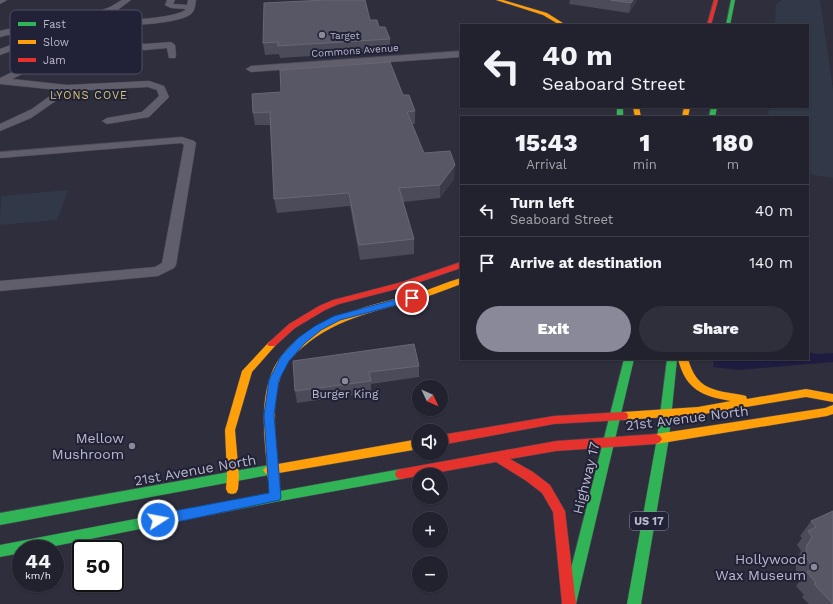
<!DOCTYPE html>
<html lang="en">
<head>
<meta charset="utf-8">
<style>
  :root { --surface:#22222e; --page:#2e2f3a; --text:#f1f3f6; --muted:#a2a4aa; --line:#3f3f4a; --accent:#8a899a }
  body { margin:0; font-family:"Work Sans",sans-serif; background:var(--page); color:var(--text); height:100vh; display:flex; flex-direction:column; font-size:15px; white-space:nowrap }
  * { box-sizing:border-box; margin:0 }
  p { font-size:13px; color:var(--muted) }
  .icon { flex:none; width:22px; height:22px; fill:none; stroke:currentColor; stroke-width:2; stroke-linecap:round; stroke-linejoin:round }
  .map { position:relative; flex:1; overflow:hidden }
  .panel { position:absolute; left:460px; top:116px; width:349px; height:244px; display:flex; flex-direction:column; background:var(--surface); border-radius:0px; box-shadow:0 1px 3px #0004,0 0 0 1px var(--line) }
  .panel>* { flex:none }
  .guide { position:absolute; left:460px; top:24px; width:349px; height:84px; border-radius:0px; box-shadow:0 1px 3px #0004,0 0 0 1px var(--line); background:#22222e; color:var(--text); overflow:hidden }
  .needle { width:26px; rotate:134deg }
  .fabs { position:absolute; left:412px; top:380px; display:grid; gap:8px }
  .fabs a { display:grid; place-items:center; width:36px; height:36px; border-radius:50%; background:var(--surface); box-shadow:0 1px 3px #0004,0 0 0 1px var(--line); font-size:20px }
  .speed { position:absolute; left:12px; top:540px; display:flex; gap:8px; font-size:20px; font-weight:700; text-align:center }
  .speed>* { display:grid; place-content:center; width:52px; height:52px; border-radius:50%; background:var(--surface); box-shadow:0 1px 3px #0004,0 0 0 1px var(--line); line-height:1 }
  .speed small { font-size:10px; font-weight:400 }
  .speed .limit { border:2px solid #111; border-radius:6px; background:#fff; color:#111 }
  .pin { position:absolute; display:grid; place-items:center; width:34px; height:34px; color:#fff; margin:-17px; border:2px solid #fff; border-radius:50%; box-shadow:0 1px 4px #0007 }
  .me { position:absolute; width:44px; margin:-22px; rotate:79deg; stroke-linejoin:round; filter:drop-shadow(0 0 3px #0008) }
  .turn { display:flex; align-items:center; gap:14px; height:84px; padding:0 16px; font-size:18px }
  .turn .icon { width:52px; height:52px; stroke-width:2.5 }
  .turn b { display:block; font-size:28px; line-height:34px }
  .eta { display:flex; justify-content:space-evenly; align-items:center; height:68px; text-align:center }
  .eta b { font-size:24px; font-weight:800; line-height:28px }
  .primary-button { display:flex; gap:8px; margin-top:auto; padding:8px 16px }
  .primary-button a { flex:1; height:46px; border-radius:24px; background:var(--accent); color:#fff; font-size:16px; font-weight:800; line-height:46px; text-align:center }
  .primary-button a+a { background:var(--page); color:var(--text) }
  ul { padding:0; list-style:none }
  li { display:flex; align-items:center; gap:12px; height:52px; padding:0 16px; border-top:1px solid var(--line) }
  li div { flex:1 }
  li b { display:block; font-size:15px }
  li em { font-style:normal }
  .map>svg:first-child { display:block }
</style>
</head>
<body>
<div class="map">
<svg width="833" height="604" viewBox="0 0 833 604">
  <rect width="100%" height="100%" fill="#2e2e3d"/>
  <path fill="#313948" d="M782 0H820L833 90V178L808 174V117H768L769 107H808V25H775L776 4Z
    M68 190 57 220 0 225 1 196Z"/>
  <path fill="#1e1c41" d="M808 352 817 354 833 353V362L738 370 713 367 714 359H808Z"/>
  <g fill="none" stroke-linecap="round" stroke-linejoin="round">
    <g stroke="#494956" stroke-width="1">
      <path id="street" d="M0 0H7L0 4Z
        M122 0H131L116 11 95 20C109 22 178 19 186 9L171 8 165 5 167 0H175L173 4 187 5 188 0H196C195 5 195 11 191 14 177 26 104 27 87 23L0 55V49L30 38 8 35 0 37V31L8 29 39 35 110 7Z
        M102 41 145 44 171 42 175 45 176 56 175 58H169L167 48 145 50 102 47 76 50 65 53 12 79 67 85 149 81 164 86 169 97 149 117 107 124 102 121 107 118 142 112 159 96 157 90 148 87 70 91 31 118 0 131V124L32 109 58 90 0 84V78L59 49 75 44Z
        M461 51V57L251 72 246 69 251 66Z
        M182 137 194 141 196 143 176 265 174 268 158 276 0 291V281L155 267 162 263 184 145 181 143 0 158V152Z"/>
    </g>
    <g stroke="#494956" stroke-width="1">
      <path id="fast" d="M731 0H735L730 25H726Z
        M617 107H623V117H617Z
        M711 107H717L715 117H709Z
        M624 359H634L576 604H562Z
        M667 359H677L669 438 641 604H627L657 438Z
        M269 465 273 467 275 470 273 473 269 475 0 525V513Z
        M401 469 405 470 407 474 405 478 401 479 275 502 40 549H21V553L0 557V545L275 492Z"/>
    </g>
    <g stroke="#494956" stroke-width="1">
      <path id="slow" d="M496 0H503L547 13 566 25H560L543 15Z
        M633 107H639L641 117H635Z
        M684 107H690L688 117H682Z
        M461 278V284C450 288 438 293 426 297 383 310 339 316 303 347 295 354 286 362 282 373 271 401 275 434 278 464L419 439V449L279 473 280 484 278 488 274 489 270 488 267 474 265 473 263 470 267 466C264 436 260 401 272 372 295 320 369 306 418 293 432 289 446 282 461 278Z
        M272 341 275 342 277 344 275 346 252 372 235 430 239 476 238 489 236 493 232 494 228 493 226 489 227 476 225 430 242 371 269 342Z
        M678 359H688C697 390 713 390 742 395L746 396 747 399 806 389 833 394V402L806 397 698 415 623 420 619 419 618 416 619 413 623 412 698 407 731 401C702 396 686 390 678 359Z
        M833 405V414L827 416 656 444 652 442 650 439 652 436 656 434 825 408Z"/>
    </g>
    <g stroke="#494956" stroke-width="1">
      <path id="jam" d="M714 0H718L711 25H707Z
        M461 262V268L408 286 339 304 325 310 295 328 275 346H269L267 344 289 324 319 306 333 300 402 282Z
        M623 412 627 413 628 416 627 419 623 420 554 424 441 445V435L554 416Z
        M656 434 660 436 662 439 660 442 656 444 556 451 510 459 533 472 550 485 565 511 576 604H562L553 512 542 493 525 480 496 462 401 479 397 478 395 474 397 470 401 469 556 441Z"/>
    </g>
    <use href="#street" fill="#605e6a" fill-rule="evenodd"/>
    <use href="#fast" fill="#30b455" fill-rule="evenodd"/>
    <use href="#slow" fill="#ff9f0a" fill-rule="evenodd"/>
    <use href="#jam" fill="#e5322d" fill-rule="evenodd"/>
  </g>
  <path fill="#4b4b5a" d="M570 0H637L629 13 569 4Z
    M370 20 379 27 390 39V51L280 58 279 54 265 55 263 43Z
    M403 95 415 111V124H412L424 153 454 179 440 198 403 202 414 239V254L360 260 350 206 277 213 274 199 270 125H255L253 113Z
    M293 361 419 366V377L371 384V392L297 403 295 391Z
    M833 511V604H809L802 597 804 595 796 586 801 580 796 573V561L801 551 797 545 802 538 800 536 811 521Z"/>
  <path fill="#3b3b49" d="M633 0H637L629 13 631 3Z
    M455 165 454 179 440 198V185Z"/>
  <path fill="#575766" stroke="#676776" d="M325 0H365L370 20H377L379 27H385L390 39 278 46V42L263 43 264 3Z
    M611 0H633L631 3Z
    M390 62 403 95H409L415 111 407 112 424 153 450 151 455 165 440 185 399 188 414 239 359 245 349 193 274 199 270 112 253 113 252 94 281 92 280 70Z
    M414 344 419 366 369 372 371 381 295 391 293 361Z
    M833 511V604L814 584 816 583 807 572 815 569 807 559 806 547 812 537 808 531 816 527 811 521Z"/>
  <path fill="#1a73e8" stroke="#114b97" d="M412 295 416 298 415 300 340 320 321 330 305 343 289 361 279 380 274 415 281 497 280 500 158 526 153 524 152 520 153 516 158 514 269 493 264 415 269 380 281 356 298 338 315 326 334 316Z"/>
  <g fill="#8a899a" stroke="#212138" stroke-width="1.5">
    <circle cx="322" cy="35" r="4"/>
    <circle cx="345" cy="381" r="4"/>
    <circle cx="132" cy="446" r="4"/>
    <circle cx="814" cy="567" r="4"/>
  </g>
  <g text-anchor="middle" stroke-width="4" stroke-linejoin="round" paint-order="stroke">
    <g font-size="10" fill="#bbbacc" stroke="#212138" text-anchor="start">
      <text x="330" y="39">Target</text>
    </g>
    <g font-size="10" fill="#bbbacc" stroke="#212138">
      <text transform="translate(355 50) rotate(-4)" y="4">Commons Avenue</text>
    </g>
    <g font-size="11" letter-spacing="1" fill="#d4c76d" stroke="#212138">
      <text x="89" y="99">LYONS COVE</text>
    </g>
    <rect fill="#212138" stroke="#8d8ca0" stroke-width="1" x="630" y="512" width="38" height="18" rx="3"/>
    <g font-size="11" font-weight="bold" fill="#bbbacc">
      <text x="649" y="525">US 17</text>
    </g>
    <g font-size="12" fill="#bbbacc" stroke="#212138">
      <text x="345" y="398">Burger King</text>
    </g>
    <g font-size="14" fill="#bbbacc" stroke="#212138">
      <text transform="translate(687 418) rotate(-7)" y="5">21st Avenue North</text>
      <text transform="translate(195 470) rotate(-10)" y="5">21st Avenue North</text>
      <text transform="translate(586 478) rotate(-76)" y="5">Highway 17</text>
    </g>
    <g font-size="14" fill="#bbbacc" stroke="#212138" text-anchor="end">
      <text x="124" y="443">Mellow<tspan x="124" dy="16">Mushroom</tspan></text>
      <text x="806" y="564">Hollywood<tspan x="806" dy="16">Wax Museum</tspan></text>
    </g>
  </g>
  <rect x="10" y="10" width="132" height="64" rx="6" fill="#212138" stroke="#4f4f64" stroke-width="1"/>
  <rect x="18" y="22" width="18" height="4" fill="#30b455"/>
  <rect x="18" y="40" width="18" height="4" fill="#ff9f0a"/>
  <rect x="18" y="58" width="18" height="4" fill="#e5322d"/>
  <g font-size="11" fill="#bbbacc">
    <text x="43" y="28">Fast</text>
    <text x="43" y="46">Slow</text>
    <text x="43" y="64">Jam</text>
  </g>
</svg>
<div class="fabs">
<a><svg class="needle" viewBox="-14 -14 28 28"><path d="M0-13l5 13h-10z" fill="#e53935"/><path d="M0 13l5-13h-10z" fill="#a2a4aa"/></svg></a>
<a><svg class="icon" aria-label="sound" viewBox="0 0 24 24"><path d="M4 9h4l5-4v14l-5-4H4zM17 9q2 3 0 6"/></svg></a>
<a><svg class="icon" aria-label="search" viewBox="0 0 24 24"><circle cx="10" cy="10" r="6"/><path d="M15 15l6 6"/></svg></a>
<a>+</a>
<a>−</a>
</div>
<div class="speed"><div>44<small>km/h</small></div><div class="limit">50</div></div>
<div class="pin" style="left:412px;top:298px;background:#d93025"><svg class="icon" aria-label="arrive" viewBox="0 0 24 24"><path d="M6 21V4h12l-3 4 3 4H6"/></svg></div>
<svg class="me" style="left:158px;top:520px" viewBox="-20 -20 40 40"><circle r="17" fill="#1a73e8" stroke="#fff" stroke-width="3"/><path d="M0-11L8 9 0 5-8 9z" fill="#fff"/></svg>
<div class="guide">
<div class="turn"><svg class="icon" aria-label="left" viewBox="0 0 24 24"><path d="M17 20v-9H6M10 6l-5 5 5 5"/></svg><div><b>40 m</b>Seaboard Street</div></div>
</div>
<section class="panel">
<div class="eta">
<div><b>15:43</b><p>Arrival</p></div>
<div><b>1</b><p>min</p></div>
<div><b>180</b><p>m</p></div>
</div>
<ul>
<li><svg class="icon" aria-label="left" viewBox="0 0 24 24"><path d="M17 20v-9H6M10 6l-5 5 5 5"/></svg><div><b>Turn left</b><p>Seaboard Street</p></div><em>40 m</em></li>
<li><svg class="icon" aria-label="arrive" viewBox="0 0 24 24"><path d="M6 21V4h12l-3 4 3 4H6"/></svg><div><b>Arrive at destination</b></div><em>140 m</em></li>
</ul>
<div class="primary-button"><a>Exit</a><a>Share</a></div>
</section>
</div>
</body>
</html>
